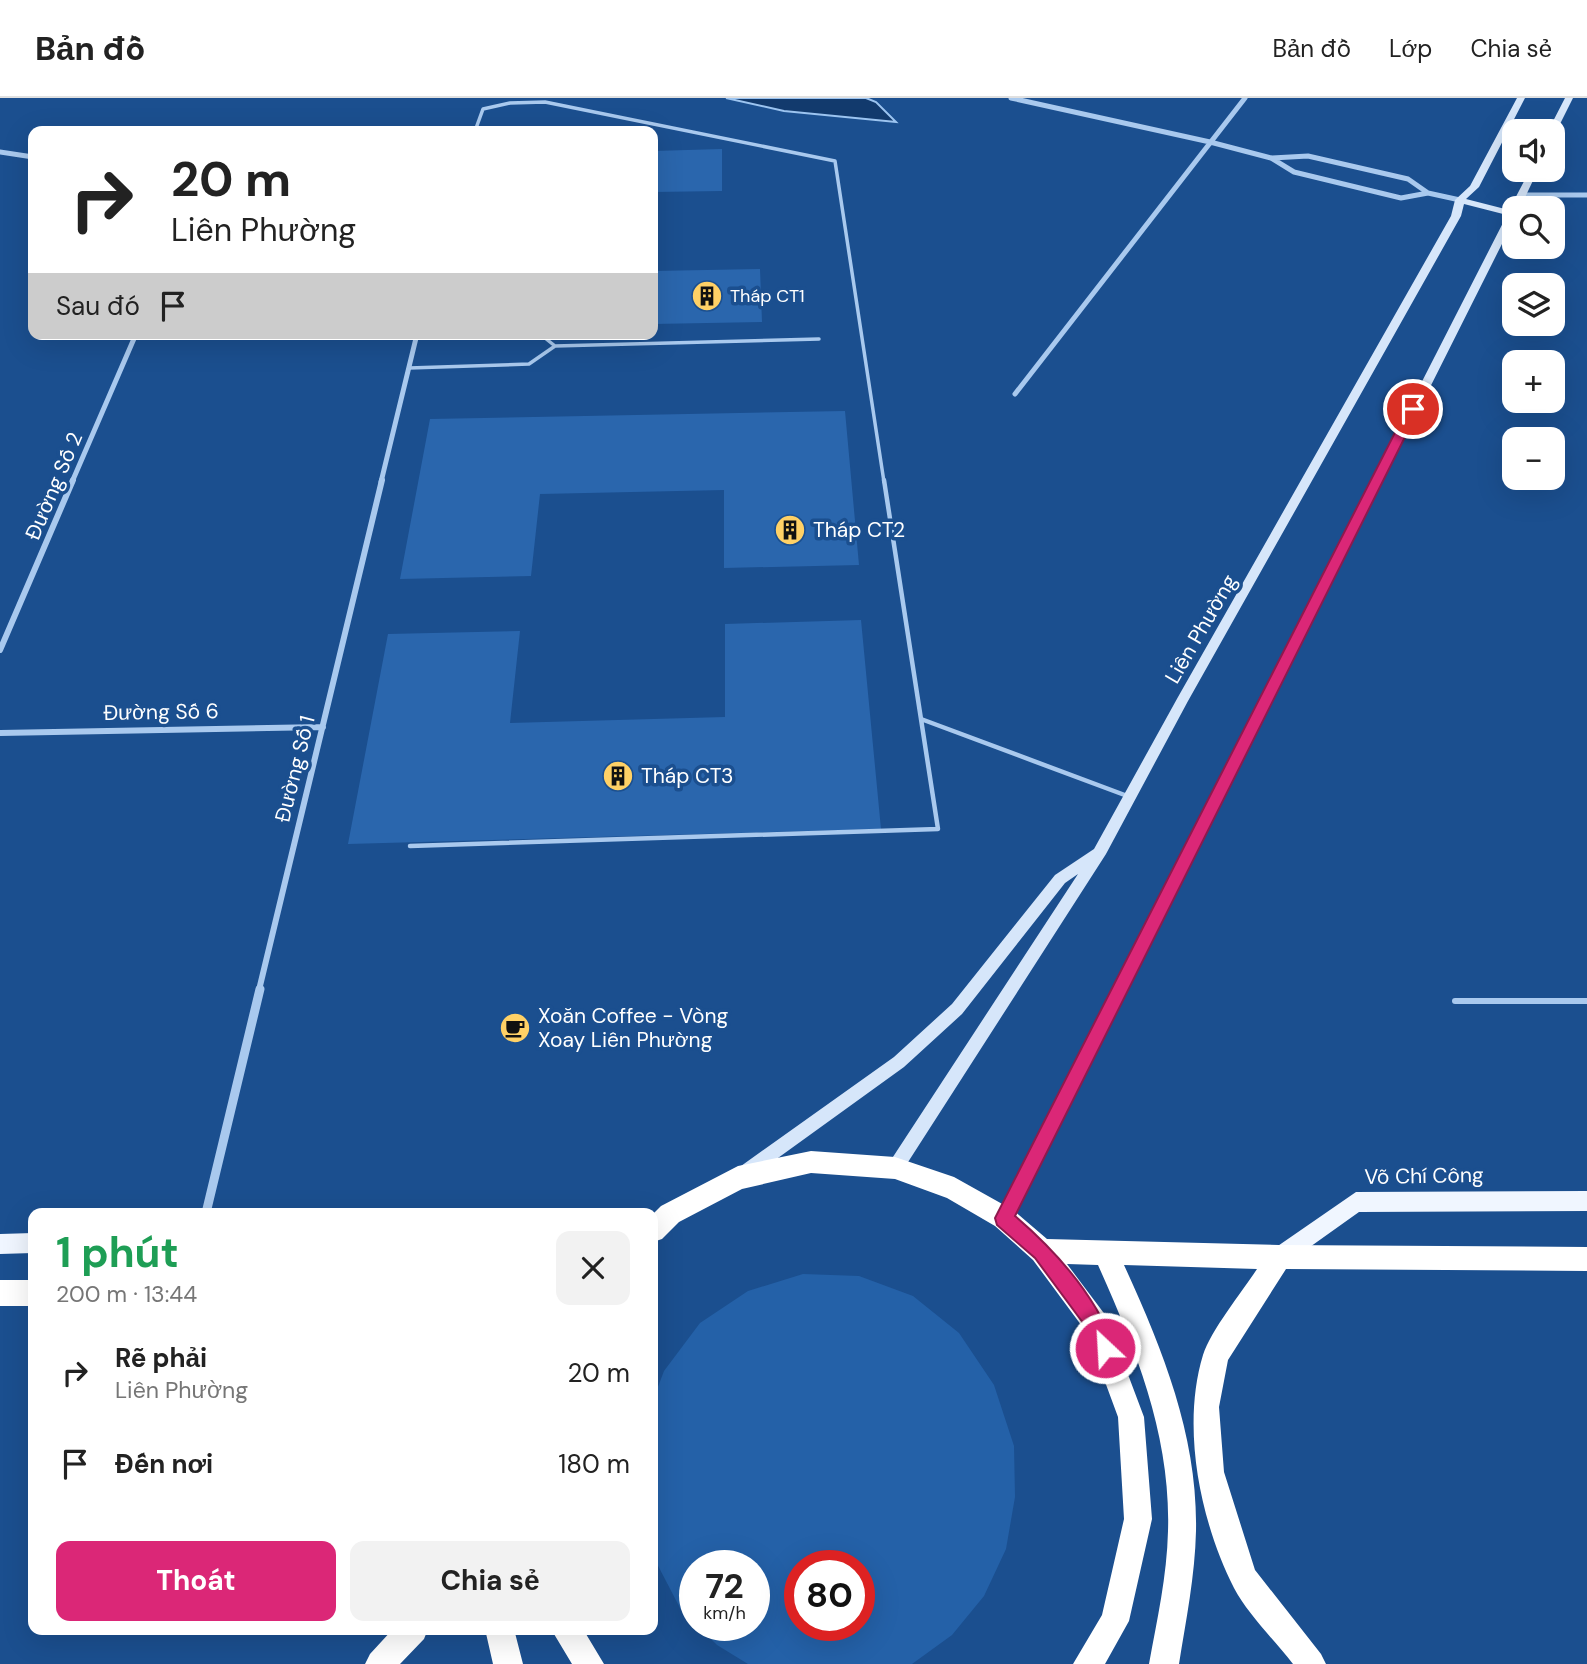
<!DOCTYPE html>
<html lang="vi">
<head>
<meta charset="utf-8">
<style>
  :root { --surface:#fff; --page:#f2f2f2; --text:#222; --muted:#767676; --line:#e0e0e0; --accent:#db2777 }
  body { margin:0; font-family:"DM Sans",sans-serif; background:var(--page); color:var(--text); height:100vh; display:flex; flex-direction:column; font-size:26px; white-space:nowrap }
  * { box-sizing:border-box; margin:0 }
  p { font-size:23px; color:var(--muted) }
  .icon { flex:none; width:38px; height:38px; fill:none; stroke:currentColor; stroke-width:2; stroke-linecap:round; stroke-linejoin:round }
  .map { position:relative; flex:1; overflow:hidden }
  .panel { position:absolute; left:28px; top:1110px; width:630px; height:427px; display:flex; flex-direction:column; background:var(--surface); border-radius:14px; box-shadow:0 7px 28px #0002 }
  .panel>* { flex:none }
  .banner { position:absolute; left:28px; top:28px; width:630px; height:214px; border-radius:14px; box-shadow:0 7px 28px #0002; background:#fff; color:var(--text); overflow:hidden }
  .controls { position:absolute; left:1502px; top:21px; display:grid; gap:14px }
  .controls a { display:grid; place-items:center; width:63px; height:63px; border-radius:14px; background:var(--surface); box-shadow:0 7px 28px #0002; font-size:35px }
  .speed { position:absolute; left:679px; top:1452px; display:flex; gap:14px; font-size:35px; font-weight:700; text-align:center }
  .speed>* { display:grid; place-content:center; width:91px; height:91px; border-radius:50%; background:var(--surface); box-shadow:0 7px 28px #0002; line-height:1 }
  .speed small { font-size:18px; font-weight:400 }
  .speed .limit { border:10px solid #d22; background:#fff; color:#111 }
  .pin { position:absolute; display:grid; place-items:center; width:60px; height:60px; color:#fff; margin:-30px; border:4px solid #fff; border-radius:50%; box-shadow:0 2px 7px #0007 }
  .me { position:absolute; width:77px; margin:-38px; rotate:335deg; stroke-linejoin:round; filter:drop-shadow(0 0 5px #0008) }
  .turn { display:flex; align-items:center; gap:24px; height:147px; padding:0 28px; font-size:32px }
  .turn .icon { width:91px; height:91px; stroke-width:2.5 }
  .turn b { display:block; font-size:49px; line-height:60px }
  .then { display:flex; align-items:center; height:66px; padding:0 28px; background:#0003; gap:14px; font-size:26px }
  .round { display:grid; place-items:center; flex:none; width:74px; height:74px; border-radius:14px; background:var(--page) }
  .head { display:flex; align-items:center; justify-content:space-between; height:119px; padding:0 28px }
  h1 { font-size:42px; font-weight:700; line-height:52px; color:#1e9e55 }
  .primary-button { display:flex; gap:14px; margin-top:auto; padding:14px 28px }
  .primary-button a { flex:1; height:80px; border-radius:14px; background:var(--accent); color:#fff; font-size:28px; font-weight:700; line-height:80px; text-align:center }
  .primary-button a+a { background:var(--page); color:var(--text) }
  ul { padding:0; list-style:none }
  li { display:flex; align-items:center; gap:21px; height:91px; padding:0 28px }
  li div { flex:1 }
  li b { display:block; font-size:26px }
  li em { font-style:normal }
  header { display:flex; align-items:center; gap:42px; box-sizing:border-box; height:98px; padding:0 35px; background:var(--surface); border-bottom:2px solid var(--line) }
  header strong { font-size:33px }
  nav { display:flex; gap:38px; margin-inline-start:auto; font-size:24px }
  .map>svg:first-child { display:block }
</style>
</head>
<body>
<header>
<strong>Bản đồ</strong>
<nav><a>Bản đồ</a><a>Lớp</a><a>Chia sẻ</a></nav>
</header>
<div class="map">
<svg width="1587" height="1566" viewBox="0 0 1587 1566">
  <rect width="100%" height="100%" fill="#1b4f8f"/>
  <path fill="#2461a8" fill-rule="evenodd" d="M803 1176 859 1178 913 1198 959 1235 994 1287 1014 1348 1015 1399 1006 1451 984 1498 952 1537 912 1566H748L717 1547 698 1528H754V1468H695V1524L680 1510 653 1458V1302L664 1273 700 1225 748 1193ZM859 1468V1528H800V1468Z"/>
  <path fill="#123a6d" stroke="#9cc4f0" stroke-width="2" d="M726 0H866L876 4 896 24 784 13Z"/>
  <path fill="#2a66ad" d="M722 51V93L653 94V53Z
    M760 171 762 224 653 226V173Z
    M845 313 859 467 724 470V392L540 396 531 478 400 481 430 321Z
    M861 522 881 731 348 746 388 536 520 533 510 625 725 619V526Z"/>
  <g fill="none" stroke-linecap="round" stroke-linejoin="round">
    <path stroke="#a9c9ee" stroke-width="3.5" d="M475 33 483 11 510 5 545 4 835 63 884 384
      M540 236 555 248
      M409 270 529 266 555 248 819 241"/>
    <path stroke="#a9c9ee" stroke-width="4.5" d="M921 621 1130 699
      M410 748 938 731 884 382"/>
    <path stroke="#a9c9ee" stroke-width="6" d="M1455 903H1587"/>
    <path stroke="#a9c9ee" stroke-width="5" d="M1011 0 1210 44 1271 60 1294 74 1401 100 1428 95
      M0 54 33 59
      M1272 60 1308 58 1408 81 1428 95 1460 102
      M1521 97H1587
      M1015 296 1245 0
      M72 384 136 236
      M381 384 417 236"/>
    <path stroke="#a9c9ee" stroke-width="6" d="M0 552 73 382
      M0 635 323 629
      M259 892 382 382"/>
    <path stroke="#a9c9ee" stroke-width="9" d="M206 1115 260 891"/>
    <path fill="#d6e6fa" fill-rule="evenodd" d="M1517 0H1525L1479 89 1466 101 1509 112 1530 72H1538L1520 110H1514V122L1010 1126 1004 1128 998 1126 996 1120 998 1114 1507 117 1464 106 1461 118 1188 603 1106 756 901 1075 895 1078 889 1075 887 1070 889 1065 1078 776 1065 785 962 916 904 969 753 1078 747 1081 741 1078 739 1073 741 1068 894 959 952 906 1055 777 1094 751 1178 599 1451 118 1455 102 1470 88Z
      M1565 0H1573L1556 34 1552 37V33H1548Z"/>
    <path fill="#f0f6ff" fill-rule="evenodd" d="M1587 1093V1113L1359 1114 1286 1166 1279 1169 1272 1166 1269 1159 1272 1152 1356 1094Z
      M33 1135V1155L0 1156V1136Z"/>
    <path fill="#fff" fill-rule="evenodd" d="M811 1053 895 1059 954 1079 1013 1112 1047 1141 1279 1147 1587 1149V1173L1286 1171 1228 1262 1219 1309 1224 1374 1255 1472 1321 1556 1326 1566H1293C1275 1543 1247 1515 1234 1490 1200 1423 1181 1329 1203 1257 1211 1232 1242 1194 1257 1171L1124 1167C1163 1252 1198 1339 1196 1433 1195 1478 1186 1522 1179 1566H1149C1157 1522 1167 1478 1168 1433 1171 1338 1136 1252 1098 1167L1067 1166 1106 1218 1144 1319 1152 1421 1129 1523 1105 1566H1073L1102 1517 1124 1421 1118 1319 1087 1235 1033 1162 995 1128 947 1100 895 1081 811 1075 742 1091 679 1124 662 1141 653 1144V1116L661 1108 738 1068Z
      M0 1182H33V1208H0Z
      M393 1531H428L424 1541 400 1566H365L370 1556Z
      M485 1531H514L523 1566H493Z
      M551 1531H583L604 1566H572Z"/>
  </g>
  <path fill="#db2777" stroke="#8e194d" stroke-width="2" d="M1413 307 1419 311 1015 1118C1057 1154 1096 1198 1115 1250L1112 1257 1105 1260 1098 1257 1089 1233 1035 1160 997 1127 995 1120 1407 311Z"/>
  <defs>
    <g id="building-disc" transform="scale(1.575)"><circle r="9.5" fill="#ffd166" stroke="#1b4f8f"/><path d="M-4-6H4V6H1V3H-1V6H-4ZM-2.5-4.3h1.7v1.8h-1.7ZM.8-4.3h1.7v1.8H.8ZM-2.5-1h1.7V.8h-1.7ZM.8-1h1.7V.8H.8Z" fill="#111"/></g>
    <g id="cafe-disc" transform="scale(1.575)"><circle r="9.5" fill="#ffd166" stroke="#1b4f8f"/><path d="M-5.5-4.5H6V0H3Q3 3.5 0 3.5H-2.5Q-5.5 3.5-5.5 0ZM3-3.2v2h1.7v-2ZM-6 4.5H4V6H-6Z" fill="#111"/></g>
  </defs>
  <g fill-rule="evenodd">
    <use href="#building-disc" x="707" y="198"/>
    <use href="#building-disc" x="790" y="432"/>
    <use href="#building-disc" x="618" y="678"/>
    <use href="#cafe-disc" x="515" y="930"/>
  </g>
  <g text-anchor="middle" stroke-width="7" stroke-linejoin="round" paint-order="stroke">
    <g font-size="18" fill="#fff" stroke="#1b4f8f" text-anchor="start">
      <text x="730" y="204">Tháp CT1</text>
    </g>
    <g font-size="21" fill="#fff" stroke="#1b4f8f">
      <text transform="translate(54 388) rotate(-67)" y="7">Đường Số 2</text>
      <text transform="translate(1201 531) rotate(-60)" y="7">Liên Phường</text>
      <text transform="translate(161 614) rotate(-1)" y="7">Đường Số 6</text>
      <text transform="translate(295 671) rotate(-76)" y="7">Đường Số 1</text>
      <text transform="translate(1424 1078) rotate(-1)" y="7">Võ Chí Công</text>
    </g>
    <g font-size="21" fill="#fff" stroke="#1b4f8f" text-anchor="start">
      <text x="813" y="439">Tháp CT2</text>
      <text x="641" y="685">Tháp CT3</text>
      <text x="538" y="925">Xoăn Coffee - Vòng<tspan x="538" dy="24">Xoay Liên Phường</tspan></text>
    </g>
  </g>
</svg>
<div class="controls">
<a><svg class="icon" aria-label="sound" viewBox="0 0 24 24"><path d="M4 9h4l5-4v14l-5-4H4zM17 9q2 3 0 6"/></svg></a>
<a><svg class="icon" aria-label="search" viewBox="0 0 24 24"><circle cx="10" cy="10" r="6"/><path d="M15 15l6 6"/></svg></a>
<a><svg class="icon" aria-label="layers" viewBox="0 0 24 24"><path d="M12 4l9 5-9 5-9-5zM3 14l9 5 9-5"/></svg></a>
<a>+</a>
<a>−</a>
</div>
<div class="speed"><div>72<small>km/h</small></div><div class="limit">80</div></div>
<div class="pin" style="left:1413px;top:311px;background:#d93025"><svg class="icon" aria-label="arrive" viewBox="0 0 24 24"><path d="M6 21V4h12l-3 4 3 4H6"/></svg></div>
<svg class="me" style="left:1105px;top:1250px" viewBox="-20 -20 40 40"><circle r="17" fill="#db2777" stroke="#fff" stroke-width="3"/><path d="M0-11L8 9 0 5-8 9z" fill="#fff"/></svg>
<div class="banner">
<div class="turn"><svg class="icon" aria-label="right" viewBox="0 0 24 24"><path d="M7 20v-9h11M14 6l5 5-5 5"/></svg><div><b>20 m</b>Liên Phường</div></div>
<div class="then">Sau đó<svg class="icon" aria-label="arrive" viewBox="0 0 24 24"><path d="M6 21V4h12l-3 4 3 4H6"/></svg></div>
</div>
<section class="panel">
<div class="head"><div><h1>1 phút</h1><p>200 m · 13:44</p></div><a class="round"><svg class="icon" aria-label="close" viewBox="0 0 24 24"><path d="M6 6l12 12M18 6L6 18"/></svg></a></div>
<ul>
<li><svg class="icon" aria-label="right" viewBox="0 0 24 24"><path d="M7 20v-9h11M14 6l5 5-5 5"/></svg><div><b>Rẽ phải</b><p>Liên Phường</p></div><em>20 m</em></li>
<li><svg class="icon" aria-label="arrive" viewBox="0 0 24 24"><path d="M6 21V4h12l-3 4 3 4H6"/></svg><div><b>Đến nơi</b></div><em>180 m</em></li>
</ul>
<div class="primary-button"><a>Thoát</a><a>Chia sẻ</a></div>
</section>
</div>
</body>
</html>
